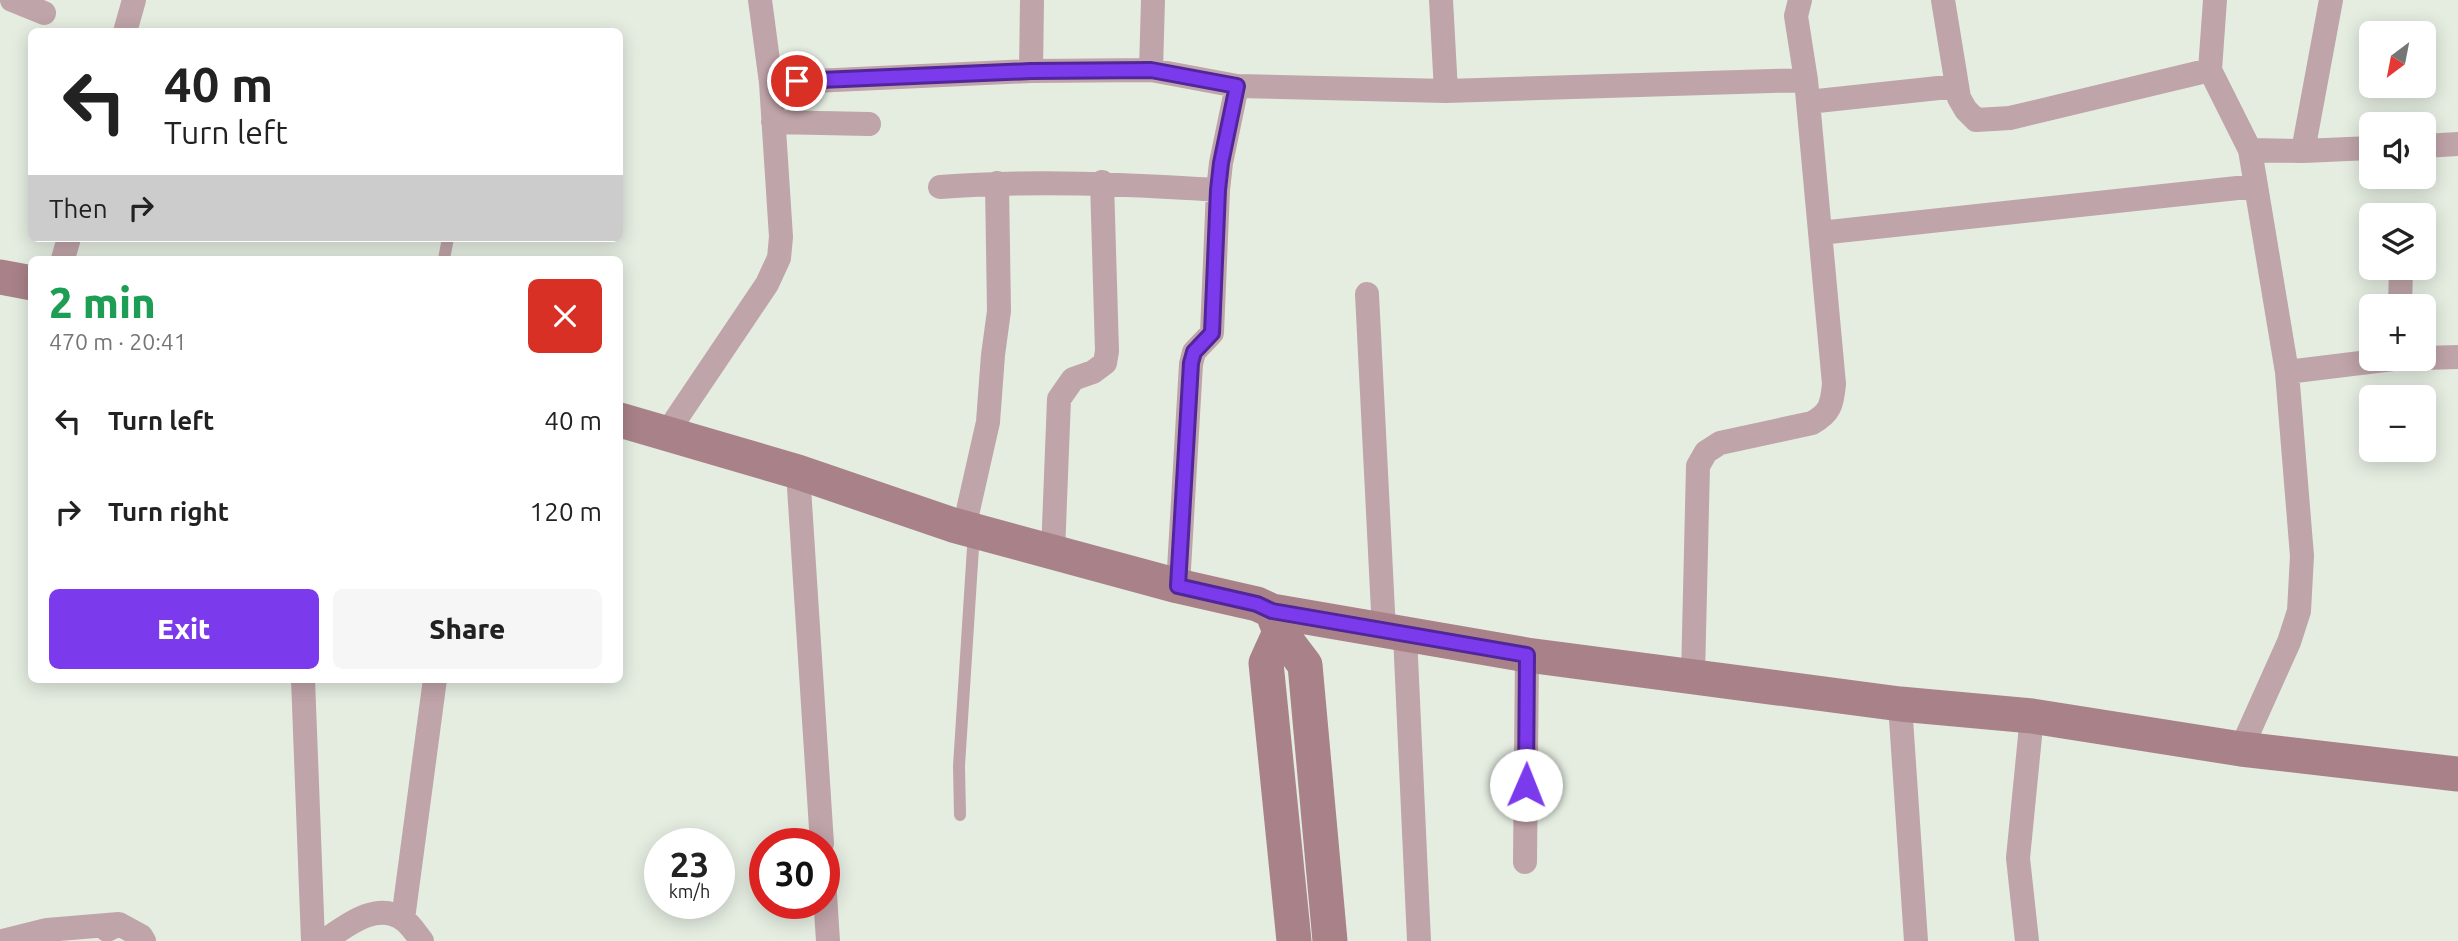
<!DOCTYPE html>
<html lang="en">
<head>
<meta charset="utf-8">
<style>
  :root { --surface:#fff; --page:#f6f6f6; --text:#222; --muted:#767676; --accent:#7c3aed }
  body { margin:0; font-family:Ubuntu,sans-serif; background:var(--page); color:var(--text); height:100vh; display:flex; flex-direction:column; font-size:26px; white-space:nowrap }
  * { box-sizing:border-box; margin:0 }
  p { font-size:23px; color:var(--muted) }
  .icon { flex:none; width:38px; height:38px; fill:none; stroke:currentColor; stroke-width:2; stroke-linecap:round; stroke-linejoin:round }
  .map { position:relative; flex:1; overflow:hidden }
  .drawer { position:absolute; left:28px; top:256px; width:595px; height:427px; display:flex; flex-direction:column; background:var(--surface); border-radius:10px; box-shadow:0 4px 18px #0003 }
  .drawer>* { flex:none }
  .top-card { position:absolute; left:28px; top:28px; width:595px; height:214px; border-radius:10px; box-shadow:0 4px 18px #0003; background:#fff; color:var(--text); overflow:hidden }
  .needle { width:46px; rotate:212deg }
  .tools { position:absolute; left:2359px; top:21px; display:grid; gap:14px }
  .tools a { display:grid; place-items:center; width:77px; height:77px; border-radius:10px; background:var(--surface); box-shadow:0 4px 18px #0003; font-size:35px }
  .speed { position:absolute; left:644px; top:828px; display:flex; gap:14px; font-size:35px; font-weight:700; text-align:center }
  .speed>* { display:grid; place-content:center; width:91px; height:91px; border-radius:50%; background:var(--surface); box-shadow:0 4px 18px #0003; line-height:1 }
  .speed small { font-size:18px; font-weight:400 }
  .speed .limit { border:10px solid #d22; background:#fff; color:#111 }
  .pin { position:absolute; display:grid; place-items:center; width:60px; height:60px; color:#fff; margin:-30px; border:4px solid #fff; border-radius:50%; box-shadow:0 2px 7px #0007 }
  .me { position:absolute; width:77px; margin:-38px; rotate:1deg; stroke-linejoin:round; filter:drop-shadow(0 0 5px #0008) }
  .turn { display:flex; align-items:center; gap:24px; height:147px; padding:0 21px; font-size:32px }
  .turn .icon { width:91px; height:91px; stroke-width:2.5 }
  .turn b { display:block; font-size:49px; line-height:60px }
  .then { display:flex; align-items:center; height:66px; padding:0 21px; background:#0003; gap:14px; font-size:26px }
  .round { display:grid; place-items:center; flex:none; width:74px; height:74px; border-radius:10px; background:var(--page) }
  .head { display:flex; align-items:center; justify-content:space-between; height:119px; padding:0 21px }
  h1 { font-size:42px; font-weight:800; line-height:52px; color:#1e9e55 }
  .cta { display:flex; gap:14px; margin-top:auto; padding:14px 21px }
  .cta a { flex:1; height:80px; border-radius:10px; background:var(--accent); color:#fff; font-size:28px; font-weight:800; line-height:80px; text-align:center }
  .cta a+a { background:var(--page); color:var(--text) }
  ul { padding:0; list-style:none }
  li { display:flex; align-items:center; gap:21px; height:91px; padding:0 21px }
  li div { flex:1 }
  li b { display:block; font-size:26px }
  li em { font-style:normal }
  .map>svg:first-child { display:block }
</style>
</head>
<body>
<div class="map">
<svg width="2458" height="941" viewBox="0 0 2458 941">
  <rect width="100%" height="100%" fill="#e5ede1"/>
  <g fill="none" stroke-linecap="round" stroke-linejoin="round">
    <path stroke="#bfa4a9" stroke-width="12" d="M444 259 448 238
      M960 815 959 766 974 532"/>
    <path stroke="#bfa4a9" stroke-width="24" d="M12 0 44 13
      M1441 0 1446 91
      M1943 0 1959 98 1966 110 1976 120 2010 118 2210 70
      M2215 0 2210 70 2250 150 2287 372 2302 556 2299 611 2289 642 2241 749
      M125 32 134 0
      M1151 70 1153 0
      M1031 71 1032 0
      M771 83 1031 71 1151 70 1237 86 1446 91 1806 80
      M1808 102 1957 86
      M773 122 869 124
      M2424 146 2458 144
      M2250 150 2303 151 2371 148
      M2303 151 2331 0
      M940 187C1035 180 1123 184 1218 190L1221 163 1237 86
      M1820 233 2256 186
      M63 259 69 238
      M1367 294 1384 631
      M2400 306 2401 268
      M2424 358 2458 357
      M2287 372 2393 359
      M666 434 767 284 779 258 781 237 771 83 760 0
      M798 472 822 844
      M964 528 988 422 993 355 999 311 997 183
      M1053 552 1059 399 1073 379 1093 372 1105 363 1107 351 1102 182
      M1178 586 1191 364 1194 352 1212 333 1218 190
      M1405 635 1419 941
      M1693 676 1698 466 1706 452 1720 443 1812 423C1830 413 1832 405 1834 384L1806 80 1796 16 1800 0
      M303 679 313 941
      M1900 704 1916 941
      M1525 862 1527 655
      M824 879 828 941
      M403 919 435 679
      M107 930 119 924 141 936 144 941
      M3 941 47 930 119 924
      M324 941C346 926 377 900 404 920 411 925 417 935 422 941
      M2027 941 2018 858 2032 716"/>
    <path stroke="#a98289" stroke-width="35" d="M0 277 32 283
      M620 420 798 472 953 525 1178 586 1257 604 1272 611 1280 632 1305 665 1330 941
      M1272 611 1527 655 1900 704 2032 716 2241 749 2458 774
      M1280 632 1266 663 1294 941"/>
  </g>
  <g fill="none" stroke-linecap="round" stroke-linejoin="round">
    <g stroke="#51269a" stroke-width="18">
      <path id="route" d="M797 81 1031 71 1151 70 1237 86 1221 163 1218 190 1212 333 1194 352 1191 363 1178 586 1257 604 1272 611 1527 655 1526 785"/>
    </g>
    <use href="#route" stroke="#7c3aed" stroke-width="12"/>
  </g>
</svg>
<div class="tools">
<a><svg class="needle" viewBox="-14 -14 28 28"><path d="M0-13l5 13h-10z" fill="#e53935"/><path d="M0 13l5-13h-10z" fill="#767676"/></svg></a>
<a><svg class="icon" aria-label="sound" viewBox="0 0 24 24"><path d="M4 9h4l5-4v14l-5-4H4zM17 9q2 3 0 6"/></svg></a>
<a><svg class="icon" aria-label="layers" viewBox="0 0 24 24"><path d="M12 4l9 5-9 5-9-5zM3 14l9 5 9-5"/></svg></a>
<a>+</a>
<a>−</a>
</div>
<div class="speed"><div>23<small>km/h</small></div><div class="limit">30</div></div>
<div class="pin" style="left:797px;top:81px;background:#d93025"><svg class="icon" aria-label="arrive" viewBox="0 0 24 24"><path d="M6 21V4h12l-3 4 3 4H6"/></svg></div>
<svg class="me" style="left:1526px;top:785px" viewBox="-20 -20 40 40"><circle r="19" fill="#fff"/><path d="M0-13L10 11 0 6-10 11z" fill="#7c3aed"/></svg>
<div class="top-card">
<div class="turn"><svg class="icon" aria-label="left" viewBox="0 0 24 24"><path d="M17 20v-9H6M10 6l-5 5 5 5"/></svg><div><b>40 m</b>Turn left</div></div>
<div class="then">Then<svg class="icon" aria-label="right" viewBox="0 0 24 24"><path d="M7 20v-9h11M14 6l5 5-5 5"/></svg></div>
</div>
<section class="drawer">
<div class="head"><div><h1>2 min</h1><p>470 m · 20:41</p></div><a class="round" style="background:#d93025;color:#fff"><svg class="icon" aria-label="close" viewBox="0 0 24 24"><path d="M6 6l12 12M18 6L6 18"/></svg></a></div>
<ul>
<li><svg class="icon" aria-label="left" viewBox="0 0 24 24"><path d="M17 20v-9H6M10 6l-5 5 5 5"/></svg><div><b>Turn left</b></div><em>40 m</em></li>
<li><svg class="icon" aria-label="right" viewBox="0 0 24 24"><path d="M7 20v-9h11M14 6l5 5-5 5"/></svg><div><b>Turn right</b></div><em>120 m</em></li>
</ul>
<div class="cta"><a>Exit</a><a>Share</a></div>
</section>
</div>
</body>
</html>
